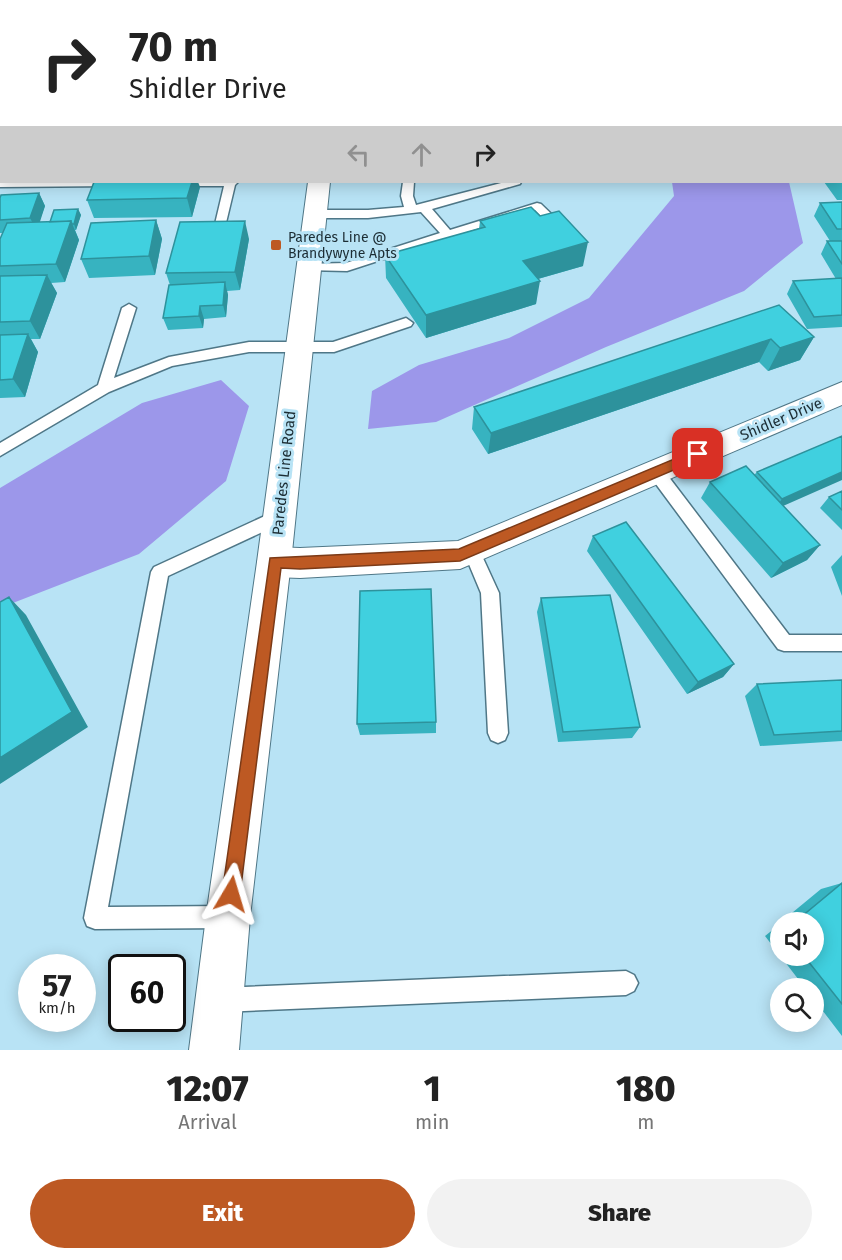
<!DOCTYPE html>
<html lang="en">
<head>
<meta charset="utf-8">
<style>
  :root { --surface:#fff; --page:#f2f2f2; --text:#222; --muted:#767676; --accent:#bd5923 }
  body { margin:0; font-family:"Fira Sans",sans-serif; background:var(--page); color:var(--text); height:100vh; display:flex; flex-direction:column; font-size:22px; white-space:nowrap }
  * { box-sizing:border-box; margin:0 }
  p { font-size:20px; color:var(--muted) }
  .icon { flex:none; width:33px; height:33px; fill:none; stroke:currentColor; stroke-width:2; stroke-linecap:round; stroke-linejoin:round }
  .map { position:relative; height:1050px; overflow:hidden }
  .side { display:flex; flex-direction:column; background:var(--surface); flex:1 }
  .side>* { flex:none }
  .top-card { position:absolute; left:0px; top:0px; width:843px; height:183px; box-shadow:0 3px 15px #0003; background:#fff; color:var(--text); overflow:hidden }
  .controls { position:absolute; left:770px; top:912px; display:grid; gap:12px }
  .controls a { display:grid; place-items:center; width:54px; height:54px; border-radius:50%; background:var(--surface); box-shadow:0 3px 15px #0003; font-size:30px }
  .speed { position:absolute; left:18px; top:954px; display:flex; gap:12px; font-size:30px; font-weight:700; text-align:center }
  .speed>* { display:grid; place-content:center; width:78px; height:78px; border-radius:50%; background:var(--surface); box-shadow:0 3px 15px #0003; line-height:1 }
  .speed small { font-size:15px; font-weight:400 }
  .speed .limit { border:3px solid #111; border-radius:9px; background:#fff; color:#111 }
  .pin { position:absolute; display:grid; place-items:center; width:51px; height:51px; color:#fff; margin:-26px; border-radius:12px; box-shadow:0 3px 9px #0006 }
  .me { position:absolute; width:66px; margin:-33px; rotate:7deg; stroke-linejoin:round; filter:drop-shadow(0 0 4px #0008) }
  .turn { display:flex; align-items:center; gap:21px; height:126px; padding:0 30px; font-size:27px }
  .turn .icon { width:78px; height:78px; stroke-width:2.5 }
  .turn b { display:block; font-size:42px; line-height:51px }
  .lanes { display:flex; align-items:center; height:57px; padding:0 30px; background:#0003; justify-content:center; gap:30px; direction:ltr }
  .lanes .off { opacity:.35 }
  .eta { display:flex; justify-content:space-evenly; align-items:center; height:102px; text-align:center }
  .eta b { font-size:36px; font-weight:800; line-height:42px }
  .primary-button { display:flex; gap:12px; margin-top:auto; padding:12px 30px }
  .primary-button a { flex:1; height:69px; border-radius:36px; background:var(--accent); color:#fff; font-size:24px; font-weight:800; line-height:69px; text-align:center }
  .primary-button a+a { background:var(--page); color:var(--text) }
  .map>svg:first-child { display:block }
</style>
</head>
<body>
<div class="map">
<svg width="842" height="1050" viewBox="0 0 842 1050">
  <rect width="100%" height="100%" fill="#b8e3f5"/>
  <path fill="#9c97ea" d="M672 182H789L803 243 744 291 606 347 436 422 368 429 372 391 419 365 509 338 589 298 674 196Z
    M221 380 249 406 226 481 139 554 0 608V488L142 403Z"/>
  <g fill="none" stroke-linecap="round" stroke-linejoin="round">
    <g stroke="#4f7787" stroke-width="3">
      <path id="service" d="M0 131H2V137H0Z
        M0 181 120 182 121 183 115 186 0 187Z
        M172 182H238L235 185 225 227 221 228 215 224 224 186H177L173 185Z
        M403 182H414L413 196 416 205 505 182H521L520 184 432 209 450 230 537 203 541 204 568 230 562 234 558 233 535 210 347 271 305 270 303 267 305 264 346 263 440 233 421 212 368 218H316L310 214 316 210H368L404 207 401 196Z
        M129 304 136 308 114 378 169 357 249 342H333L406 318 413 323 411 326 334 352H249L172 366 109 392 0 456V443L98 385 122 308Z
        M656 466 662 468 789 635H842V651H784L778 649 650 476 648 472 650 468Z
        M280 509 286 511 288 516 286 521 168 576 108 907 228 906 236 909 239 917 236 925 228 928 95 929 87 926 84 918 151 572 154 567Z
        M471 543 477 545 499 593 508 733 505 740 498 743 491 740 488 733 481 593 463 550 465 545Z
        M626 971 634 975 638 983 634 991 626 995 221 1012 213 1008 209 1000 213 992 221 988Z"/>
    </g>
    <g stroke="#4f7787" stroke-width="2">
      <path id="minor" d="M200 0H217L199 2Z
        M0 148H2L0 163Z
        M842 382V405L460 569 300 578 274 577 262 572 257 562 262 552 274 547 300 548 458 541Z"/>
    </g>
    <g stroke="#4f7787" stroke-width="2">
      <path id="primary" d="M335 0H351L352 2H334Z
        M308 182H330L291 562 250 917 239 1050H189L206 917 257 562Z"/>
    </g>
    <use href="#service" fill="#fff" fill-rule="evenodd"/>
    <use href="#minor" fill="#fff" fill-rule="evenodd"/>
    <use href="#primary" fill="#fff" fill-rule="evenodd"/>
  </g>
  <path fill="#37b3c0" d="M0 65H2V104H0Z
    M842 104V200H837L824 182H842Z
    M200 187 192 217 94 218 87 200Z
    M39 193 45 206 39 222H50L78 209 81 215 76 230H75L79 240 65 282 51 283 57 293 40 339H31L38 352 25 397 0 398V238L3 233H0V198Z
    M842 202V327L807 329 787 294 793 281 836 279 821 254 827 241H830L814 216 820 203Z
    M156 220 162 239 155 275 89 278 81 259Z
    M480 221 583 266 538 279 536 304 426 338 386 278 385 255 479 229Z
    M249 239 240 290 227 291 228 295 226 317 204 319 203 328 168 330 163 318 170 285 166 273Z
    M779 305 814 337 800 360 768 371 759 362 488 454 472 429 474 407Z
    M842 436 783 506 820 545 807 560 771 578 701 498 710 482 754 475 757 472Z
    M842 491V530L820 508 829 497Z
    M593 536 734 664 723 677 687 694 587 551Z
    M842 555V596L831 567Z
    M541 598 640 727 632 738 558 742 537 612Z
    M842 680V741L760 746 745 696 757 684Z
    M436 722V733L360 735 357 724Z
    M842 883V1036L813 998V988H805L765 936 780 924V956H813V922H781L821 889Z"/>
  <path fill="#2d929c" d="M95 0H108V2H94Z
    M192 182H198L200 187 192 217 187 198Z
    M39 193 45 206 37 231 30 218Z
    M78 209 81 215 76 230 74 224Z
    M156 220 162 239 155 275 149 256Z
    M71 221 79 240 65 282 56 264Z
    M245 221 249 239 240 290 235 272Z
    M588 242 583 266 520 284 523 261Z
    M47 275 57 293 40 339 30 321Z
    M540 281 536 304 426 338V315Z
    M225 282 228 295 226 317 223 305Z
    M200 306 204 319 203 328 199 316Z
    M28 334 38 352 25 397 13 379Z
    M814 337 800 360 768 371 780 348Z
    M771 339 759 362 488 454 491 433Z
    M842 472V480L774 510 782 499Z
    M820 545 807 560 771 578 783 563Z
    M9 597 26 615 88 727 0 784V758Z
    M734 664 723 677 687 694 698 682Z"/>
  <path fill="#40d0df" stroke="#2d929c" stroke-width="1.5" d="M35 0H95L94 2H34Z
    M211 0H276L275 2H211Z
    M422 0H443L442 2 421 1Z
    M0 65H2V86H0Z
    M94 182H192L187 198 87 200Z
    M39 193 30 218 0 220V198L1 195Z
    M842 202V229H837L820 203Z
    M531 207 540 216 559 211 588 242 523 261 540 281 426 315 385 255 485 227 480 221Z
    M78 209 74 224H72L71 221 50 222 54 210Z
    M156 220 149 256 81 259 91 223Z
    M71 221 56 264 0 266V239L7 223Z
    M245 221 235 272 166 273 180 222Z
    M827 241H842V264Z
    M47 275 30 321 0 322V276Z
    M842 278V315L814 317 793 281Z
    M225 282 223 305 200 306 199 316 163 318 169 285Z
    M779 305 814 337 780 348 771 339 491 433 474 407Z
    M28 334 13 379 0 380V335Z
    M842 436V472L782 499 757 472Z
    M746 466 820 545 783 563 710 482Z
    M842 491V510L829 497Z
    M626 522 734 664 698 682 593 536Z
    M431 589 436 722 357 724 360 591Z
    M610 595 640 727 563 732 541 598Z
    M9 597 72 712 0 758V602Z
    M842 680V731L774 735 757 684Z
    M842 883V1004L804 956H813V922H795Z"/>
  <path fill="#bd5923" stroke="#7b3a17" stroke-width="1.5" d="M698 449 704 454 702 458 460 561 300 569 281 568 240 894 237 900 231 903 224 900 222 894 270 558 459 549Z"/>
  <rect fill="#bd5923" stroke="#b8e3f5" stroke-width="2" x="270" y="239" width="12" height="12" rx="3"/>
  <g text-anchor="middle" stroke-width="6" stroke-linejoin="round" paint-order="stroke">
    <g font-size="14" fill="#1c2d34" stroke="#b8e3f5" text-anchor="start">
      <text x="288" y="242">Paredes Line @<tspan x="288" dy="16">Brandywyne Apts</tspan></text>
    </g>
    <g font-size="15" fill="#1c2d34" stroke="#b8e3f5">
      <text transform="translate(781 419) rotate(-23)" y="5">Shidler Drive</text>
      <text transform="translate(284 473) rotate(-84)" y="5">Paredes Line Road</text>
    </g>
  </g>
</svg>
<div class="controls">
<a><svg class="icon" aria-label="sound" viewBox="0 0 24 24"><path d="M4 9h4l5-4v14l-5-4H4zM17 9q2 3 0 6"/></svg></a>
<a><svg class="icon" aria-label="search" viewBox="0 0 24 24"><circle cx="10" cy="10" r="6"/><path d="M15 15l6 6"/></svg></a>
</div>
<div class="speed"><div>57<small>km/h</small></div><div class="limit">60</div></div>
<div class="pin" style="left:698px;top:454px;background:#d93025"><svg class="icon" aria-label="arrive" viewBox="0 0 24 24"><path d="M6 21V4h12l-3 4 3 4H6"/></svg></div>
<svg class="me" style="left:231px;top:894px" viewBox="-20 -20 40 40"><path d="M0-17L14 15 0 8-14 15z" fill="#bd5923" stroke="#fff" stroke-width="4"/></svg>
<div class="top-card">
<div class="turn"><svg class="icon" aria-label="right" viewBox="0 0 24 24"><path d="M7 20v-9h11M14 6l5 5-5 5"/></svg><div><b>70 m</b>Shidler Drive</div></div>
<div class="lanes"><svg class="icon off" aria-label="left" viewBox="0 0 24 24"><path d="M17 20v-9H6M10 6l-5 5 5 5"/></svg><svg class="icon off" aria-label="ahead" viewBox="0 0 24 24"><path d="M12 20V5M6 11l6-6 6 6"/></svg><svg class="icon" aria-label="right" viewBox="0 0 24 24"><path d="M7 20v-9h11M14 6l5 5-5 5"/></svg></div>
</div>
</div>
<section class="side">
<div class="eta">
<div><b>12:07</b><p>Arrival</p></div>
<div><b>1</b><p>min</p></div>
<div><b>180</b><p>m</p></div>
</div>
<div class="primary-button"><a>Exit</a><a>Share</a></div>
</section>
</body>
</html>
